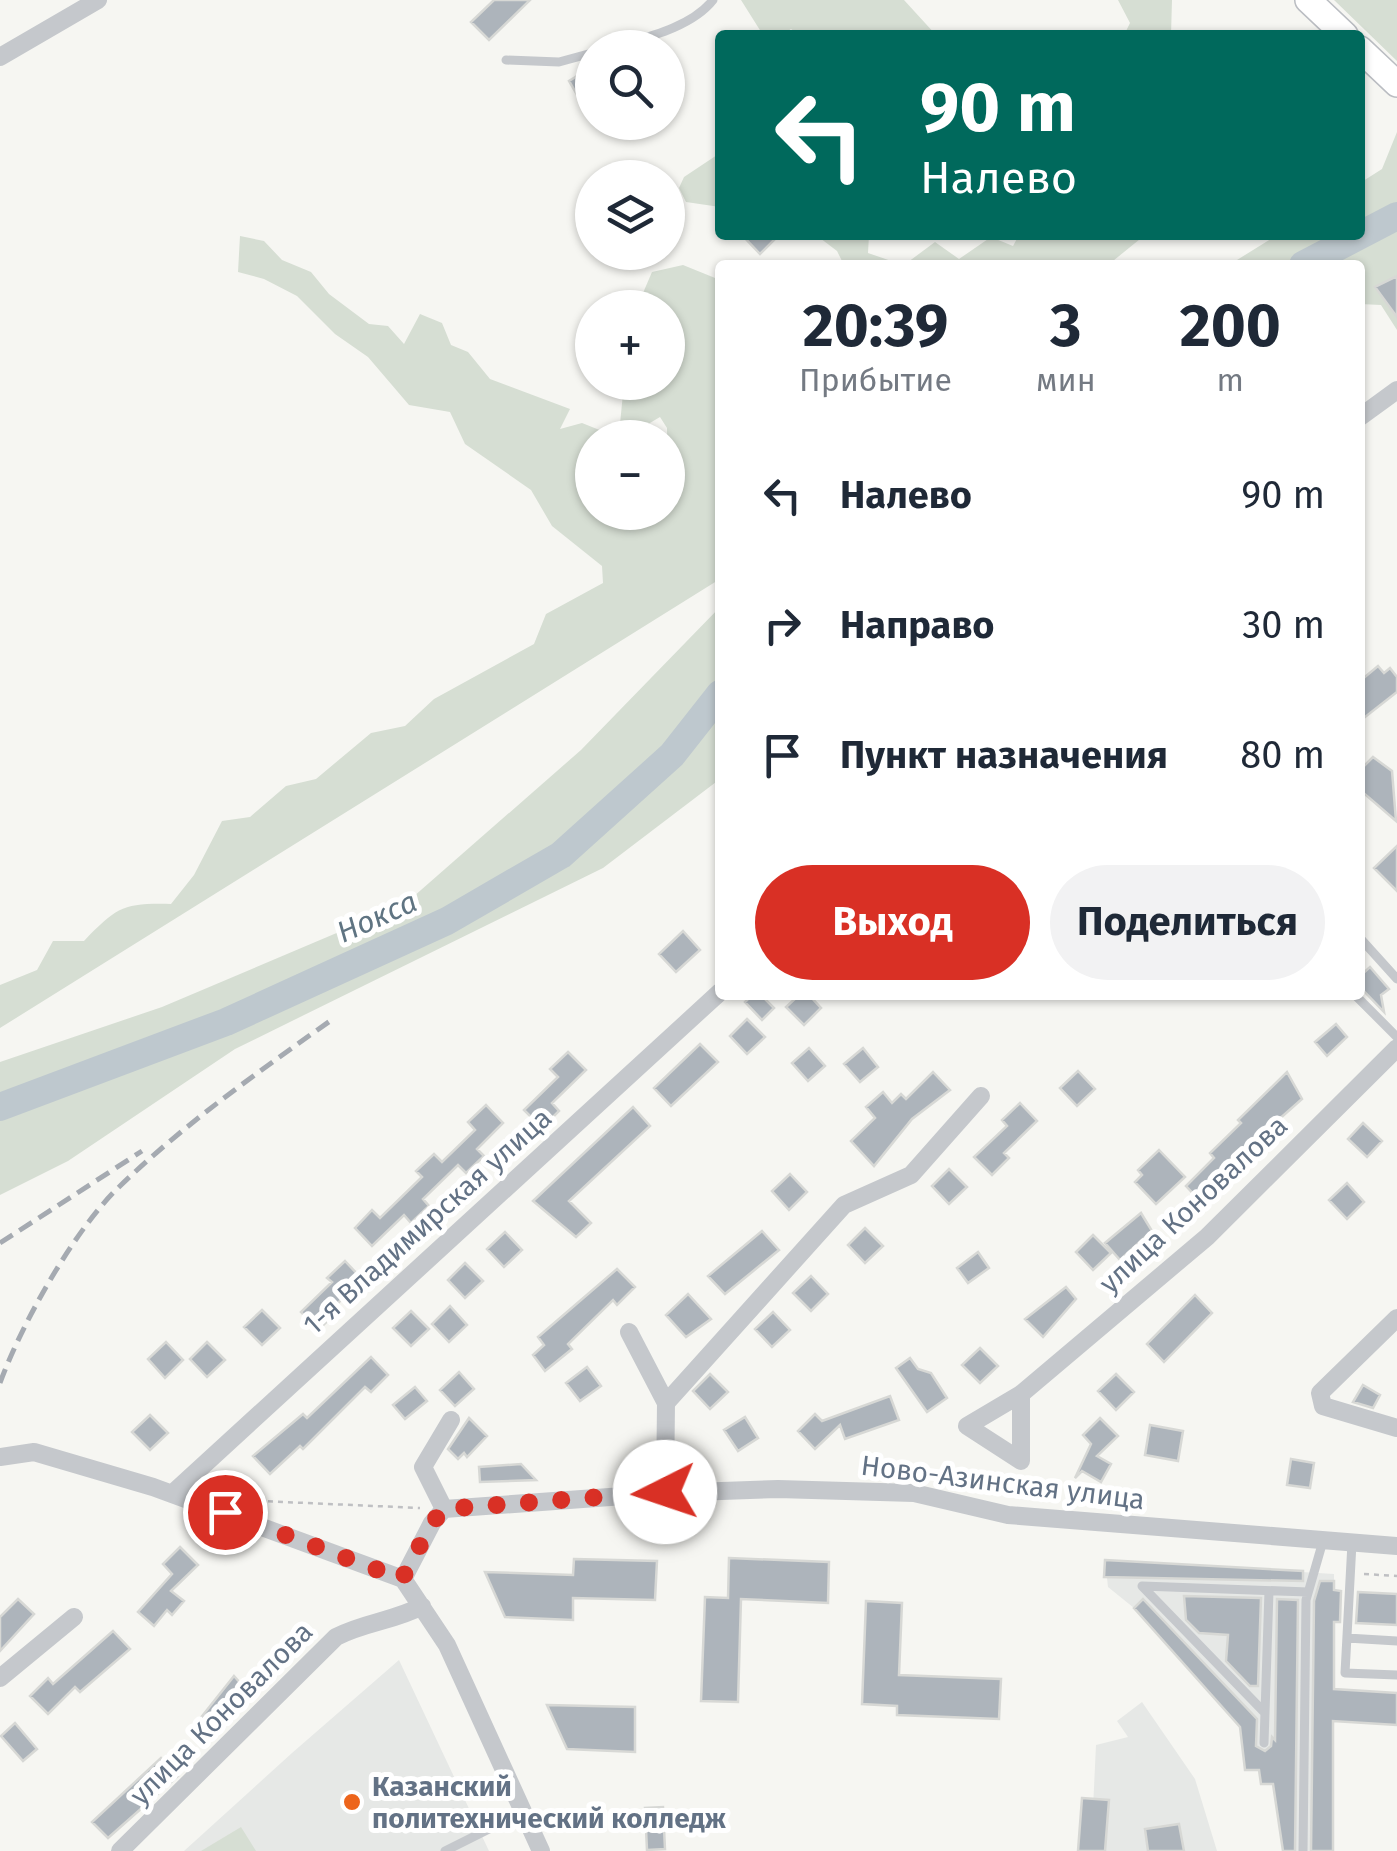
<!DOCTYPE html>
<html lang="ru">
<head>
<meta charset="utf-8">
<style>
  :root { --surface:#fff; --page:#f2f2f3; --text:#1f2937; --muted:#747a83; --accent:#d93025 }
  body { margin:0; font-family:"Fira Sans",sans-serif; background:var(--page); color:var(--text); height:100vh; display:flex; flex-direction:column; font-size:38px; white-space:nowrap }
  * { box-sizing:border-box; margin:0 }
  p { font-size:32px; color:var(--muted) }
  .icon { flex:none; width:55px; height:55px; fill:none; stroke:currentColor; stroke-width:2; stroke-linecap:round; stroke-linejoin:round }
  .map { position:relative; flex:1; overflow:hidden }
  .side { position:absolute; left:715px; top:260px; width:650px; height:740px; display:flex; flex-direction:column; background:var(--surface); border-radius:10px; box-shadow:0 2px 8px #0004 }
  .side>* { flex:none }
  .guide { position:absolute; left:715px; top:30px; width:650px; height:210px; border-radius:10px; box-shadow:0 2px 8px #0004; background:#00695c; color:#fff; overflow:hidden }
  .tools { position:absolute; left:575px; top:30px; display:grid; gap:20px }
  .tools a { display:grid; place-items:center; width:110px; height:110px; border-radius:50%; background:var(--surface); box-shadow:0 2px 8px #0004; font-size:50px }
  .pin { position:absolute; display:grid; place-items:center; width:85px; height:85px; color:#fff; margin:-42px; border:5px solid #fff; border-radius:50%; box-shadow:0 2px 10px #0007 }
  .me { position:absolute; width:110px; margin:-55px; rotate:266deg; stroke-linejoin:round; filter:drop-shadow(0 0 8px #0008) }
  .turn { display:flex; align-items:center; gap:35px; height:210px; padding:0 40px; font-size:45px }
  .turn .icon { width:130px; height:130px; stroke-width:2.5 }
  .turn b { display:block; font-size:70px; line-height:85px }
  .eta { display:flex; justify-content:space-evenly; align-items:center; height:170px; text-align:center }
  .eta b { font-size:60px; font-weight:700; line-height:70px }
  .button { display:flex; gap:20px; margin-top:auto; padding:20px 40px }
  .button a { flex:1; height:115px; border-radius:60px; background:var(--accent); color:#fff; font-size:40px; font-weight:700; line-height:115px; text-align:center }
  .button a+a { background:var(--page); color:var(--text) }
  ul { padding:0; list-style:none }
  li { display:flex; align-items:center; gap:30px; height:130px; padding:0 40px }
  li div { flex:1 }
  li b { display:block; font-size:38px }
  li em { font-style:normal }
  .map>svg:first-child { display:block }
</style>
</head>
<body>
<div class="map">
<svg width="1397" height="1851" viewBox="0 0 1397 1851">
  <rect width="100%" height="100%" fill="#f6f6f2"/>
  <path fill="#e6e8e6" d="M1105 1560 1334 1574 1333 1851H1283L1273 1784H1261L1259 1770H1245L1240 1727 1134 1608 1108 1587Z
    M399 1660 489 1851H184L292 1753Z
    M1142 1702 1195 1779 1217 1851H1091L1096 1745 1128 1737 1117 1721Z"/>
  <path fill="#d6ded3" d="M741 0H904L936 35H800L791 29 782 35H763Z
    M1118 0H1172L1171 35H1124L1130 23Z
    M1334 0H1397V61Z
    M1397 132V330L1381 305 1360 304V265H1229L1277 235H1360V183L1382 169Z
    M720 153V207L686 202 679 188 684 177Z
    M816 235H869L868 253 903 265H844L837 251Z
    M1019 235H1145L1108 265H904L935 242 959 259 991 237 1013 246Z
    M240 236 264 241 282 260 311 272 329 294 369 324 388 326 404 344 420 314 442 323 451 345 468 352 490 379 570 409 560 429 582 423 612 435 592 438V512L625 513 651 519 654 513 668 512 667 428 660 417 633 433 620 424 624 383 668 382V308L637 307 652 272 683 265 720 280V579L0 1028V985L37 970 53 941H84C117 907 123 903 171 904L194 875 222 821 250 817 286 786 316 779 371 733 405 726 434 699 534 644 546 614 603 583 602 566 552 526 531 490 465 444 450 412 409 405 368 357 335 334 297 296 264 279 238 272Z
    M720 607V779L603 868 235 1049 68 1161 0 1195V1062L162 1007 405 904 581 750Z
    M241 1827 256 1851H201Z"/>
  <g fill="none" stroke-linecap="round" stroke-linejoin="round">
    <path stroke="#bec8ce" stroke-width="28" d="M1303 265 1397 216
      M0 1107 226 1022 447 921 561 855 672 755 720 694"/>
  </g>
  <path fill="#adb4bb" stroke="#d7d8d5" stroke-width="2.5" d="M494 0H530L489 40 471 22Z
    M592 67V99L583 105 569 81Z
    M742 235H779L760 254Z
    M1397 276V317L1375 287Z
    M1378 666 1384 673 1390 668 1397 677V692L1360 721V681Z
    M1373 757 1392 771 1396 821 1360 790V770Z
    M1397 846V891L1374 868Z
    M683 931 700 950 676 972 659 954Z
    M1370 967 1389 989 1381 995 1384 1012 1360 987V976Z
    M752 995H761L774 1008 762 1020 745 1002Z
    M799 995H809L821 1008 804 1025 786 1007Z
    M747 1019 765 1037 747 1054 730 1036Z
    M1336 1024 1347 1037 1327 1056 1315 1042Z
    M700 1044 718 1062 671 1106 654 1088Z
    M809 1048 825 1066 808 1081 792 1063Z
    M863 1048 878 1067 860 1082 844 1064Z
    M568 1052 586 1070 552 1103 559 1111 542 1128 524 1110 558 1077 550 1069Z
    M1078 1071 1095 1089 1077 1106 1060 1088Z
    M933 1072 950 1090 912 1119 874 1166 851 1141 875 1118 866 1107 883 1092 892 1103 901 1094 906 1099Z
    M1287 1072 1302 1099 1242 1152 1245 1155 1216 1182 1221 1187 1203 1204 1186 1186 1214 1158 1210 1153 1241 1123 1238 1120Z
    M1020 1103 1037 1121 1004 1153 1009 1158 992 1175 974 1157 1007 1126 1002 1120Z
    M486 1105 503 1123 477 1149 484 1156 466 1173 458 1165 423 1199 429 1206 411 1223 404 1215 372 1246 355 1228 372 1210 380 1218 422 1177 416 1171 434 1154 442 1162 475 1130 468 1122Z
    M633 1107 650 1126 569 1201 591 1223 576 1237 533 1201Z
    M1363 1123 1382 1141 1367 1157 1348 1139Z
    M1159 1150 1185 1177 1156 1204 1135 1182 1142 1175 1138 1170Z
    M949 1169 967 1187 949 1204 932 1186Z
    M790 1174 807 1192 789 1210 772 1191Z
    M1347 1183 1364 1202 1347 1219 1329 1200Z
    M1141 1213 1152 1231 1120 1260 1105 1243Z
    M865 1228 883 1246 865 1263 848 1245Z
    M762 1231 779 1250 725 1294 708 1276Z
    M505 1232 522 1250 504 1267 487 1249Z
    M1093 1235 1111 1253 1093 1270 1076 1252Z
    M978 1252 989 1268 968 1283 957 1268Z
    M345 1261 362 1279 332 1309 336 1313 318 1330 301 1312 332 1282 327 1278Z
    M465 1263 483 1281 465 1298 448 1280Z
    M617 1269 635 1287 617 1305 613 1300 568 1344 572 1349 545 1371 533 1355 544 1345 538 1337Z
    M811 1276 828 1294 811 1311 793 1293Z
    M1066 1287 1076 1299 1043 1337 1025 1319Z
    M688 1294 711 1319 686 1337 666 1315Z
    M1195 1295 1212 1313 1164 1362 1147 1344Z
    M450 1306 467 1325 449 1342 432 1324Z
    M262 1310 280 1328 262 1345 244 1327Z
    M411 1311 429 1329 411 1346 393 1328Z
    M773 1312 790 1330 772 1347 755 1329Z
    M166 1342 183 1360 165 1378 148 1359Z
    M207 1342 225 1360 207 1377 190 1359Z
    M980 1348 998 1366 980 1383 962 1365Z
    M371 1357 388 1375 371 1392 365 1387 303 1449 300 1446 270 1474 253 1456 303 1414 307 1418Z
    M910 1358 918 1369 931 1373 947 1398 927 1412 896 1368Z
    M587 1367 601 1386 580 1401 566 1383Z
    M459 1372 474 1389 455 1406 440 1390Z
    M710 1374 728 1392 710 1409 693 1391Z
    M1116 1374 1134 1392 1116 1410 1098 1391Z
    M1363 1385 1380 1395 1373 1408 1353 1402Z
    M415 1387 427 1401 405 1419 393 1405Z
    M890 1396 899 1420 876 1428 845 1439 840 1425 815 1449 798 1431 815 1414 822 1421Z
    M150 1415 168 1433 150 1450 132 1432Z
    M745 1417 758 1438 738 1451 724 1430Z
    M469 1418 487 1436 467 1457 464 1453 458 1459 448 1449Z
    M1100 1418 1118 1436 1097 1456 1111 1464 1101 1482 1082 1471 1075 1478 1091 1444 1083 1435Z
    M1150 1425 1183 1431 1178 1461 1145 1455Z
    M1291 1459 1314 1463 1310 1488 1287 1485Z
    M521 1464 536 1480 480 1482 479 1467Z
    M180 1547 198 1565 171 1591 184 1601 172 1615 167 1610 154 1626 138 1612 172 1574 163 1564Z
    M729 1558 829 1562 828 1603 741 1599 738 1702 701 1701 705 1597 728 1598Z
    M574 1559 657 1561 655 1600 573 1598V1620L505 1617 485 1572 573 1575Z
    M1105 1560 1303 1571V1581L1104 1577Z
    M1320 1581H1334V1590L1341 1591 1340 1622H1334V1689L1397 1693V1725L1333 1721V1851H1311L1314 1601Z
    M1358 1592 1397 1594V1625L1356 1623Z
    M1184 1596 1261 1598 1258 1686H1250L1226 1661 1228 1635 1199 1633 1186 1620Z
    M18 1599 34 1614 0 1651V1617Z
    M1143 1599 1257 1719 1256 1746 1265 1751 1271 1746 1272 1737 1275 1740 1277 1599 1298 1600 1295 1851H1283L1273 1784H1261L1259 1770H1245L1240 1727 1134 1608Z
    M866 1601 902 1603 899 1675 1001 1679 999 1719 897 1715V1706L862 1704Z
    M113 1631 130 1649 80 1692 75 1687 48 1714 30 1696 48 1678 53 1684Z
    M234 1676 251 1695 212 1739 195 1725Z
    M547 1705 635 1707V1752L567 1749Z
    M15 1723 37 1749 23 1761 1 1736Z
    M161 1758 178 1776 108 1838 92 1822Z
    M1082 1798 1109 1800 1105 1851H1078Z
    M663 1807 665 1849 647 1850 645 1808Z
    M1179 1824 1184 1851H1148L1145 1829Z"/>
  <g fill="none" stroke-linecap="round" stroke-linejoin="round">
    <g stroke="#babdc2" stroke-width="28">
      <path id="secondary" d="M1308 0 1345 35
        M1360 49 1397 84"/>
    </g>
    <path stroke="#bfc0c3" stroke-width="2.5" stroke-dasharray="5 5" stroke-linecap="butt" d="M238 1500 420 1508
      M1364 1574 1397 1576"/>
    <path stroke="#c5c8cc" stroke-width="9" d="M611 48C644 38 691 28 713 0
      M506 60 559 62 592 53
      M1360 938 1397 979
      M1355 995 1397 1037
      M1352 1543 1345 1673 1397 1675
      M1142 1586 1265 1713
      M1142 1586 1308 1592
      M1347 1638 1397 1641
      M1264 1743 1269 1591
      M445 1851 523 1812
      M1303 1851 1306 1600 1323 1541"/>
    <path stroke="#c5c8cc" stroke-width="18" d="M0 57 98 0
      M1360 417 1397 390
      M1397 1318 1320 1393 1323 1406 1397 1428
      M629 1332 666 1403
      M1021 1394 1207 1237 1397 1048
      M1021 1394V1461L967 1426Z
      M0 1457 34 1452 153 1487 403 1579
      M665 1493 666 1403 844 1205 911 1175 981 1096
      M172 1494 720 992
      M444 1509 423 1467 451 1420
      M403 1579 432 1523 444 1509 665 1493 778 1489 914 1493 1008 1515 1397 1546
      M403 1579 447 1645 541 1851
      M0 1678 74 1617
      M120 1851 336 1637C365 1622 394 1621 422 1606"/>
    <use href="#secondary" stroke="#fff" stroke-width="25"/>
    <path stroke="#a5aab1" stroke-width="5" stroke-dasharray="15 8" stroke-linecap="butt" d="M0 1243 142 1151
      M0 1383C21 1325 74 1230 119 1187 183 1125 258 1072 330 1021"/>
  </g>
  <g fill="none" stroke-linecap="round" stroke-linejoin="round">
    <path stroke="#d93025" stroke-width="18" stroke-dasharray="0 32.4" d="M225 1512 402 1579 432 1523 444 1509 665 1492"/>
  </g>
  <circle fill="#ed651c" stroke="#fff" stroke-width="4" cx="352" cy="1802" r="10"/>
  <g text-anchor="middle" stroke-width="10" stroke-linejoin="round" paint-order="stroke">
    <g font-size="28" fill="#637285" stroke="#fff">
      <text transform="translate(1193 1204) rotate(-43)" y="10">улица Коновалова</text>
      <text transform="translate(427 1221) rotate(-42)" y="10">1-я Владимирская улица</text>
      <text transform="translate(1003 1482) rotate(7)" y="10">Ново-Азинская улица</text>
      <text transform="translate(221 1713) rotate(-45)" y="10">улица Коновалова</text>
    </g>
    <g font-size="28" font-weight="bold" fill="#637285" stroke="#fff" text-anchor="start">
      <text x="372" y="1796">Казанский<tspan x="372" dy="32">политехнический колледж</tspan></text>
    </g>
    <g font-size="30" font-style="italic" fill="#5f7482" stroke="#fff">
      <text transform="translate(377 917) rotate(-24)" y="10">Нокса</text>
    </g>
  </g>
</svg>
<div class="tools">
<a><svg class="icon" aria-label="search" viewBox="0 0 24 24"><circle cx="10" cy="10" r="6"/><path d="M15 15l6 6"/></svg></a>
<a><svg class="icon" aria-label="layers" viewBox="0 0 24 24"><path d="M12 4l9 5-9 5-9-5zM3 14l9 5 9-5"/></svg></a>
<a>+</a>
<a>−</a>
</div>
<div class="pin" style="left:225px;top:1512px;background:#d93025"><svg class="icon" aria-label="arrive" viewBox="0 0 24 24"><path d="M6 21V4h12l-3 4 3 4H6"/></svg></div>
<svg class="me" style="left:665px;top:1492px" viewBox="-20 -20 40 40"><circle r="19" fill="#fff"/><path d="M0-13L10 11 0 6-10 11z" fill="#d93025"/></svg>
<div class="guide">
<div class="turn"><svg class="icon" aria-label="left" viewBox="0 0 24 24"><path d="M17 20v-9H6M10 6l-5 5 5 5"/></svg><div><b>90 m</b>Налево</div></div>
</div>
<section class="side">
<div class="eta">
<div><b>20:39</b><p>Прибытие</p></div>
<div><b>3</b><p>мин</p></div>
<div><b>200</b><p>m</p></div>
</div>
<ul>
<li><svg class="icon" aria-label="left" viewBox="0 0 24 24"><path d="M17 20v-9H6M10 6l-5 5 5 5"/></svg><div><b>Налево</b></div><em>90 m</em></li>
<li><svg class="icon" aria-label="right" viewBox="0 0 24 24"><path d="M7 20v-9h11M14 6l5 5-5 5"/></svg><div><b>Направо</b></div><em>30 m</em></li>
<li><svg class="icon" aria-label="arrive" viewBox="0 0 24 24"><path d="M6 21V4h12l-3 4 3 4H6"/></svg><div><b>Пункт назначения</b></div><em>80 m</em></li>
</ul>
<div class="button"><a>Выход</a><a>Поделиться</a></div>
</section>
</div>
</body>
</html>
